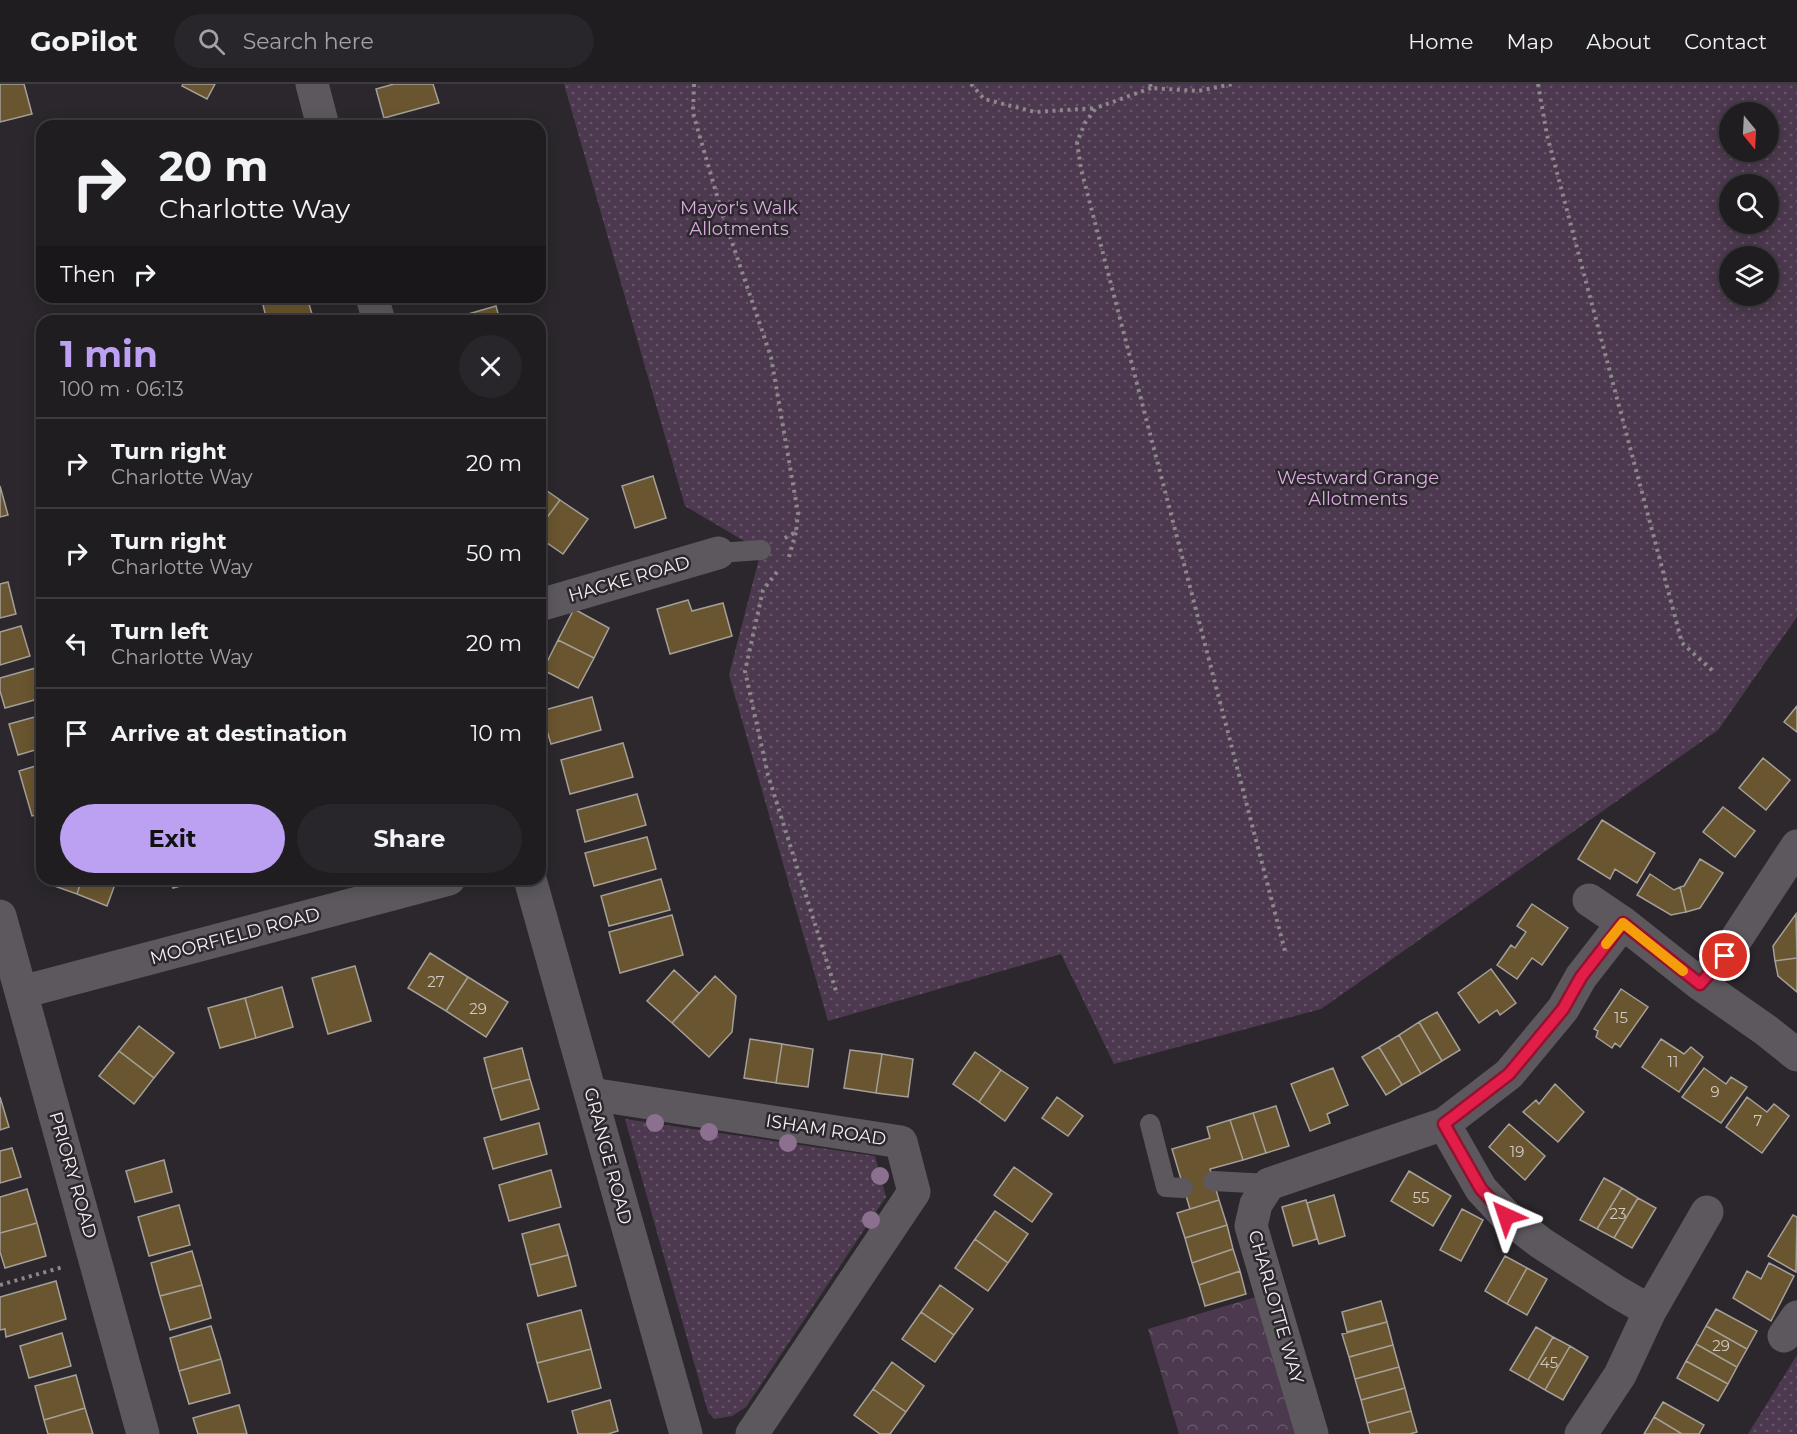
<!DOCTYPE html>
<html lang="en">
<head>
<meta charset="utf-8">
<style>
  :root { --surface:#201d21; --page:#28262a; --text:#f1f3f6; --muted:#a2a2a5; --line:#3d3b3f; --accent:#bca0f2 }
  body { margin:0; font-family:Montserrat,sans-serif; background:var(--page); color:var(--text); height:100vh; display:flex; flex-direction:column; font-size:22px; white-space:nowrap }
  * { box-sizing:border-box; margin:0 }
  p { font-size:20px; color:var(--muted) }
  .icon { flex:none; width:33px; height:33px; fill:none; stroke:currentColor; stroke-width:2; stroke-linecap:round; stroke-linejoin:round }
  .map { position:relative; flex:1; overflow:hidden }
  .sheet { position:absolute; left:36px; top:231px; width:510px; height:570px; display:flex; flex-direction:column; background:var(--surface); border-radius:18px; box-shadow:0 3px 15px #0003,0 0 0 2px var(--line) }
  .sheet>* { flex:none }
  .hud { position:absolute; left:36px; top:36px; width:510px; height:183px; border-radius:18px; box-shadow:0 3px 15px #0003,0 0 0 2px var(--line); background:#201d21; color:var(--text); overflow:hidden }
  .needle { width:39px; rotate:162deg }
  .buttons { position:absolute; left:1719px; top:18px; display:grid; gap:12px }
  .buttons a { display:grid; place-items:center; width:60px; height:60px; border-radius:50%; background:var(--surface); box-shadow:0 3px 15px #0003,0 0 0 2px var(--line); font-size:30px }
  .pin { position:absolute; display:grid; place-items:center; width:51px; height:51px; color:#fff; margin:-26px; border:3px solid #fff; border-radius:50%; box-shadow:0 2px 6px #0007 }
  .me { position:absolute; width:66px; margin:-33px; rotate:318deg; stroke-linejoin:round; filter:drop-shadow(0 0 4px #0008) }
  .turn { display:flex; align-items:center; gap:21px; height:126px; padding:0 24px; font-size:27px }
  .turn .icon { width:78px; height:78px; stroke-width:2.5 }
  .turn b { display:block; font-size:42px; line-height:51px }
  .then { display:flex; align-items:center; height:57px; padding:0 24px; background:#0003; gap:12px; font-size:22px }
  .round { display:grid; place-items:center; flex:none; width:63px; height:63px; border-radius:32px; background:var(--page) }
  .headline { display:flex; align-items:center; justify-content:space-between; height:102px; padding:0 24px }
  h1 { font-size:36px; font-weight:700; line-height:45px; color:var(--accent) }
  .button { display:flex; gap:12px; margin-top:auto; padding:12px 24px }
  .button a { flex:1; height:69px; border-radius:36px; background:var(--accent); color:#111; font-size:24px; font-weight:700; line-height:69px; text-align:center }
  .button a+a { background:var(--page); color:var(--text) }
  ul { padding:0; list-style:none }
  li { display:flex; align-items:center; gap:18px; height:90px; padding:0 24px; border-top:2px solid var(--line) }
  li div { flex:1 }
  li b { display:block; font-size:22px }
  li em { font-style:normal }
  header { display:flex; align-items:center; gap:36px; box-sizing:border-box; height:84px; padding:0 30px; background:var(--surface); border-bottom:2px solid var(--line) }
  header strong { font-size:28px }
  nav { display:flex; gap:33px; margin-inline-start:auto; font-size:21px }
  .search { width:420px; height:54px; background:var(--page); display:flex; align-items:center; gap:15px; box-sizing:border-box; padding:0 21px; border-radius:33px; color:var(--muted); font-size:22px }
  .map>svg:first-child { display:block }
</style>
</head>
<body>
<header>
<strong>GoPilot</strong>
<div class="search"><svg class="icon" aria-label="search" viewBox="0 0 24 24"><circle cx="10" cy="10" r="6"/><path d="M15 15l6 6"/></svg>Search here</div>
<nav><a>Home</a><a>Map</a><a>About</a><a>Contact</a></nav>
</header>
<div class="map">
<svg width="1797" height="1350" viewBox="0 0 1797 1350">
  <defs>
    <pattern id="grass-dots" width="8" height="8" patternUnits="userSpaceOnUse" patternTransform="scale(1.5)"><rect width="8" height="8" fill="#4d394f"/><path d="M2 2h.1M6 6h.1" fill="none" stroke="#675669" stroke-width="1.8" stroke-linecap="round"/></pattern>
    <pattern id="park-crowns" width="20" height="18" patternUnits="userSpaceOnUse" patternTransform="scale(1.5)"><rect width="20" height="18" fill="#4d394f"/><path d="M2 6a3 3 0 1 1 6 0M12 15a3 3 0 1 1 6 0" fill="none" stroke="#675669"/></pattern>
  </defs>
  <rect width="100%" height="100%" fill="#2b272c"/>
  <path fill="url(#grass-dots)" fill-rule="evenodd" d="M564 0H1797V533L1718 646 1321 925 1114 980 1061 870 828 937 729 591 761 467 685 422ZM1730 28H1768V68H1730ZM1730 100H1768V140H1730ZM1730 172H1768V212H1730Z
    M625 1035 875 1072 886 1113 746 1323 732 1332 714 1335 708 1328Z
    M1797 1271V1350H1748Z"/>
  <path fill="url(#park-crowns)" d="M1259 1212 1300 1350H1179L1148 1245Z"/>
  <path fill="#69552f" stroke="#a4a099" stroke-width="1.5" d="M0 0H24L32 30 0 38Z
    M183 0H215L207 15 182 2Z
    M394 0H433L439 19 384 34 376 5Z
    M261 213H307L314 237H267Z
    M496 222 500 237H444Z
    M653 392 666 434 635 444 622 402Z
    M0 402 8 431 0 433Z
    M540 402 560 416 540 443Z
    M560 416 588 435 563 470 540 454V443Z
    M8 498 16 530 0 534V500Z
    M688 516 692 527 723 519 732 552 670 570 657 525Z
    M574 525 609 544 594 574 558 556Z
    M21 542 30 572 0 581V548Z
    M558 556 594 574 578 604 543 586Z
    M39 583 42 595V614L5 624 0 607V594Z
    M592 613 601 646 551 660 541 627Z
    M1797 622V648L1784 638Z
    M42 631V664L18 671 9 640Z
    M623 659 633 693 570 710 561 676Z
    M1763 674 1790 696 1766 726 1739 704Z
    M42 680V730L32 732 19 687Z
    M637 710 646 741 585 758 577 726Z
    M1723 723 1755 747 1735 773 1703 748Z
    M1602 736 1655 769 1637 799 1615 785 1610 795 1578 775Z
    M647 753 656 785 594 802 585 769Z
    M1700 775 1723 789 1700 824 1686 828 1680 803 1684 802Z
    M1650 790 1674 806 1680 803 1686 828 1671 831 1637 811Z
    M47 795H82L77 810 46 799Z
    M82 795H117L107 822 77 810Z
    M171 795H206L173 804Z
    M661 795 670 826 609 842 601 812Z
    M1532 820 1568 844 1542 881 1532 874 1517 895 1497 881 1511 861 1515 864 1526 848 1517 842Z
    M1796 830 1797 874 1775 877 1773 862Z
    M672 831 683 871 620 889 609 848Z
    M430 869 468 893 446 927 408 904Z
    M1797 874V908L1778 892 1775 877Z
    M355 882 371 937 328 950 312 894Z
    M1491 885 1516 919 1500 931 1497 926 1479 939 1458 909Z
    M674 886 699 909 672 939 647 917Z
    M715 892 736 912 732 948 709 973 672 939Z
    M468 893 508 918 486 953 446 927Z
    M282 903 293 943 256 954 245 914Z
    M1621 905 1648 923 1620 963 1615 959 1612 964 1596 953 1598 947 1594 945Z
    M245 914 256 954 220 964 208 924Z
    M1437 928 1460 966 1442 977 1419 938Z
    M1419 938 1442 977 1421 990 1399 951Z
    M139 942 174 969 154 994 119 967Z
    M1399 951 1421 990 1402 1001 1379 963Z
    M750 955 782 960 776 999 744 994Z
    M1661 955 1684 970 1691 963 1703 973 1679 1008 1642 983Z
    M782 960 813 965 808 1003 776 999Z
    M1379 963 1402 1001 1386 1011 1362 973Z
    M522 964 530 995 492 1005 484 974Z
    M850 966 882 970 876 1009 844 1004Z
    M119 967 154 994 134 1020 99 992Z
    M975 968 1001 986 979 1018 953 1000Z
    M882 970 913 975 908 1013 876 1009Z
    M1333 984 1348 1021 1327 1030 1330 1039 1310 1047 1291 1000Z
    M1704 984 1726 1000 1731 993 1747 1003 1721 1039 1682 1013Z
    M1001 986 1028 1004 1005 1037 979 1018Z
    M530 995 539 1025 501 1036 492 1005Z
    M1555 1000 1584 1028 1558 1058 1523 1028 1536 1016 1539 1020Z
    M0 1013 9 1043 0 1046Z
    M1057 1013 1083 1032 1068 1052 1042 1034Z
    M1747 1013 1767 1028 1774 1020 1789 1032 1762 1069 1726 1043Z
    M1276 1022 1289 1062 1266 1069 1253 1029Z
    M1253 1029 1266 1069 1243 1076 1230 1036Z
    M1230 1036 1243 1076 1210 1085 1219 1116 1190 1125 1172 1065 1210 1054 1207 1043Z
    M539 1039 547 1070 493 1085 484 1054Z
    M1509 1040 1545 1072 1525 1096 1489 1063Z
    M12 1064 21 1093 0 1099V1067Z
    M164 1076 172 1108 135 1118 126 1087Z
    M1014 1083 1052 1110 1032 1138 994 1111Z
    M551 1086 561 1123 509 1137 499 1101Z
    M1409 1087 1451 1112 1433 1142 1391 1117Z
    M1604 1094 1622 1104 1597 1145 1580 1136Z
    M1622 1104 1638 1114 1614 1154 1597 1145Z
    M27 1105 37 1139 0 1149V1113Z
    M1334 1111 1345 1152 1319 1160 1307 1119Z
    M1638 1114 1656 1124 1632 1164 1614 1154Z
    M1219 1116 1227 1141 1185 1154 1177 1129Z
    M1306 1116 1317 1155 1293 1162 1282 1123Z
    M179 1121 190 1161 149 1172 138 1133Z
    M1462 1125 1483 1136 1461 1177 1440 1166Z
    M995 1127 1028 1150 1008 1179 975 1155Z
    M1793 1131 1797 1133 1796 1188 1768 1172Z
    M37 1139 46 1172 5 1184 0 1168V1149Z
    M559 1140 568 1171 530 1181 522 1150Z
    M1227 1141 1233 1165 1192 1179 1185 1154Z
    M975 1155 1008 1179 988 1207 955 1184Z
    M1233 1165 1240 1187 1199 1201 1192 1179Z
    M192 1167 202 1201 160 1212 151 1179Z
    M568 1171 576 1202 538 1212 530 1181Z
    M1505 1172 1527 1184 1507 1220 1485 1207Z
    M1769 1179 1794 1192 1771 1237 1733 1214 1747 1187 1761 1195Z
    M1527 1184 1547 1195 1527 1231 1507 1220Z
    M1240 1187 1246 1210 1205 1222 1199 1201Z
    M56 1197 66 1235 6 1253 5 1245 0 1246V1213Z
    M202 1201 211 1234 170 1246 160 1212Z
    M940 1201 973 1225 954 1251 921 1228Z
    M1381 1217 1387 1238 1347 1248 1342 1228Z
    M1716 1225 1757 1247 1747 1265 1706 1242Z
    M581 1226 591 1265 537 1279 527 1240Z
    M921 1228 954 1251 935 1278 902 1255Z
    M1387 1238 1393 1261 1349 1273 1342 1250Z
    M211 1242 221 1275 179 1287 170 1254Z
    M1706 1242 1747 1265 1737 1283 1696 1260Z
    M1536 1243 1553 1253 1528 1296 1510 1286Z
    M62 1249 71 1282 29 1294 20 1262Z
    M1553 1253 1570 1262 1545 1306 1528 1296Z
    M1696 1260 1737 1283 1728 1300 1686 1277Z
    M1393 1261 1399 1283 1355 1295 1349 1273Z
    M1570 1262 1588 1273 1563 1316 1545 1306Z
    M591 1265 601 1304 548 1318 537 1279Z
    M221 1275 230 1309 189 1320 179 1287Z
    M1686 1277 1728 1300 1718 1317 1677 1294Z
    M892 1278 924 1302 906 1328 873 1305Z
    M1399 1283 1405 1304 1361 1316 1355 1295Z
    M76 1291 85 1324 44 1336 35 1302Z
    M1405 1304 1411 1327 1367 1339 1361 1316Z
    M873 1305 906 1328 890 1350H880L854 1331Z
    M610 1316 618 1347 608 1350H578L572 1327Z
    M1663 1318 1704 1341 1699 1350H1682L1654 1333Z
    M239 1321 247 1350H198L193 1334Z
    M85 1324 93 1350H48L44 1336Z
    M1411 1327 1417 1348 1410 1350H1370L1367 1339Z
    M1654 1333 1682 1350H1644Z"/>
  <g fill="none" stroke-linecap="round" stroke-linejoin="round">
    <path stroke="#8b878b" stroke-width="4" stroke-dasharray="3 4.5" stroke-linecap="butt" d="M694 0 693 29 722 129 771 273 798 429 796 448 783 455
      M971 0 984 15 1035 28 1096 24
      M1150 0 1151 4 1198 7 1233 0
      M1538 0 1547 51 1682 559 1715 589
      M1151 4 1096 24 1085 39 1077 58 1081 85 1286 871
      M789 473 796 448
      M777 488 763 506 745 587 768 691 837 910
      M0 1201 63 1183"/>
    <path stroke="#5d585e" stroke-width="20" d="M718 469 761 466
      M1150 1040 1166 1103 1183 1104
      M1213 1097 1269 1100"/>
    <path stroke="#5d585e" stroke-width="33" d="M540 521 718 469
      M1797 762 1725 872 1700 900 1767 947 1797 971
      M1589 816 1623 839 1700 900
      M0 832 143 1350
      M22 908 449 795
      M591 1010 901 1058 914 1108 752 1350
      M1444 1040 1481 1105 1506 1132 1541 1159 1617 1208 1650 1227
      M1784 1252 1797 1233
      M1312 1350 1251 1142 1256 1120 1269 1100 1444 1040 1509 990 1563 925 1581 893 1623 839
      M1581 1350 1620 1291 1650 1227 1707 1128"/>
    <path stroke="#5d585e" stroke-width="33" d="M312 0 323 42
      M372 213 379 237
      M530 795 686 1350"/>
  </g>
  <g fill="#8c708f">
    <circle cx="655" cy="1039" r="9"/>
    <circle cx="709" cy="1048" r="9"/>
    <circle cx="788" cy="1059" r="9"/>
    <circle cx="880" cy="1092" r="9"/>
    <circle cx="871" cy="1136" r="9"/>
  </g>
  <g fill="none" stroke-linecap="round" stroke-linejoin="round">
    <g stroke="#92132f" stroke-width="15">
      <path id="route" d="M1506 1132 1481 1105 1444 1040 1509 990 1563 925 1581 893 1623 839 1700 900 1725 872"/>
    </g>
    <use href="#route" stroke="#e11d48" stroke-width="10"/>
    <path stroke="#f59e0b" stroke-width="10" d="M1606 860 1623 839 1683 887"/>
  </g>
  <g text-anchor="middle" stroke-width="5" stroke-linejoin="round" paint-order="stroke">
    <g font-size="15" fill="#d1cac3">
      <text x="436" y="903">27</text>
      <text x="478" y="930">29</text>
      <text x="1621" y="939">15</text>
      <text x="1673" y="983">11</text>
      <text x="1715" y="1013">9</text>
      <text x="1758" y="1042">7</text>
      <text x="1517" y="1073">19</text>
      <text x="1421" y="1119">55</text>
      <text x="1618" y="1135">23</text>
      <text x="1721" y="1267">29</text>
      <text x="1549" y="1284">45</text>
    </g>
    <g font-size="18" fill="#dbabe0" stroke="#2b272c">
      <text x="739" y="130">Mayor's Walk<tspan x="739" dy="21">Allotments</tspan></text>
      <text x="1358" y="400">Westward Grange<tspan x="1358" dy="21">Allotments</tspan></text>
    </g>
    <g font-size="18" fill="#f4f1f4" stroke="#2b272c">
      <text transform="translate(629 495) rotate(-16)" y="6">HACKE ROAD</text>
      <text transform="translate(235 852) rotate(-15)" y="6">MOORFIELD ROAD</text>
      <text transform="translate(826 1046) rotate(9)" y="6">ISHAM ROAD</text>
      <text transform="translate(608 1072) rotate(75)" y="6">GRANGE ROAD</text>
      <text transform="translate(73 1091) rotate(74)" y="6">PRIORY ROAD</text>
      <text transform="translate(1276 1223) rotate(74)" y="6">CHARLOTTE WAY</text>
    </g>
  </g>
</svg>
<div class="buttons">
<a><svg class="needle" viewBox="-14 -14 28 28"><path d="M0-13l5 13h-10z" fill="#e53935"/><path d="M0 13l5-13h-10z" fill="#a2a2a5"/></svg></a>
<a><svg class="icon" aria-label="search" viewBox="0 0 24 24"><circle cx="10" cy="10" r="6"/><path d="M15 15l6 6"/></svg></a>
<a><svg class="icon" aria-label="layers" viewBox="0 0 24 24"><path d="M12 4l9 5-9 5-9-5zM3 14l9 5 9-5"/></svg></a>
</div>
<div class="pin" style="left:1725px;top:872px;background:#d93025"><svg class="icon" aria-label="arrive" viewBox="0 0 24 24"><path d="M6 21V4h12l-3 4 3 4H6"/></svg></div>
<svg class="me" style="left:1506px;top:1132px" viewBox="-20 -20 40 40"><path d="M0-17L14 15 0 8-14 15z" fill="#e11d48" stroke="#fff" stroke-width="4"/></svg>
<div class="hud">
<div class="turn"><svg class="icon" aria-label="right" viewBox="0 0 24 24"><path d="M7 20v-9h11M14 6l5 5-5 5"/></svg><div><b>20 m</b>Charlotte Way</div></div>
<div class="then">Then<svg class="icon" aria-label="right" viewBox="0 0 24 24"><path d="M7 20v-9h11M14 6l5 5-5 5"/></svg></div>
</div>
<section class="sheet">
<div class="headline"><div><h1>1 min</h1><p>100 m · 06:13</p></div><a class="round"><svg class="icon" aria-label="close" viewBox="0 0 24 24"><path d="M6 6l12 12M18 6L6 18"/></svg></a></div>
<ul>
<li><svg class="icon" aria-label="right" viewBox="0 0 24 24"><path d="M7 20v-9h11M14 6l5 5-5 5"/></svg><div><b>Turn right</b><p>Charlotte Way</p></div><em>20 m</em></li>
<li><svg class="icon" aria-label="right" viewBox="0 0 24 24"><path d="M7 20v-9h11M14 6l5 5-5 5"/></svg><div><b>Turn right</b><p>Charlotte Way</p></div><em>50 m</em></li>
<li><svg class="icon" aria-label="left" viewBox="0 0 24 24"><path d="M17 20v-9H6M10 6l-5 5 5 5"/></svg><div><b>Turn left</b><p>Charlotte Way</p></div><em>20 m</em></li>
<li><svg class="icon" aria-label="arrive" viewBox="0 0 24 24"><path d="M6 21V4h12l-3 4 3 4H6"/></svg><div><b>Arrive at destination</b></div><em>10 m</em></li>
</ul>
<div class="button"><a>Exit</a><a>Share</a></div>
</section>
</div>
</body>
</html>
